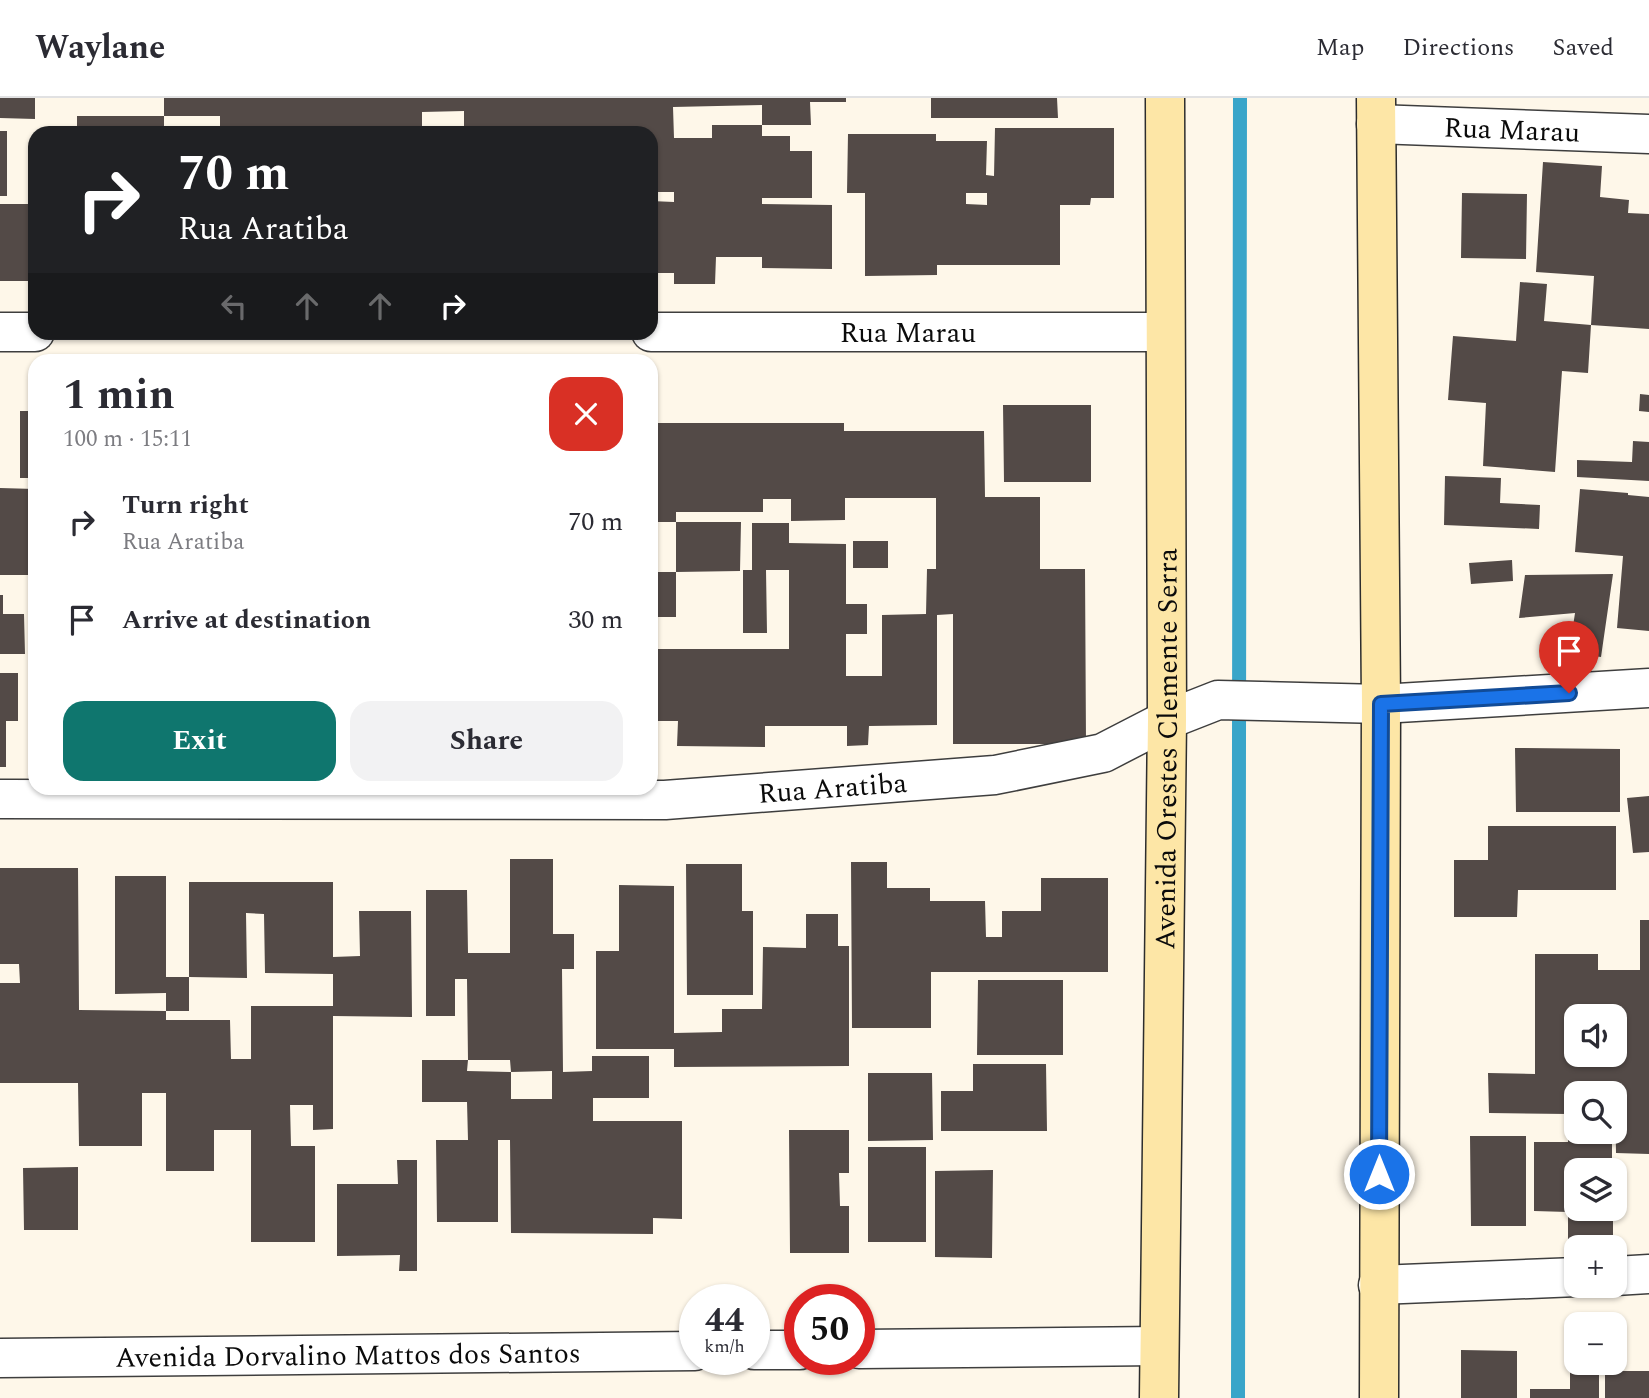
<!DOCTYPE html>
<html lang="en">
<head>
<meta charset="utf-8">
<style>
  :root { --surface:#fff; --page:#f2f2f3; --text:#2b2b33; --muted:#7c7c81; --line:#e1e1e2; --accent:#0f766e }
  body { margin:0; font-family:Spectral,serif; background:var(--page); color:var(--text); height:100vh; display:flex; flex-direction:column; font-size:26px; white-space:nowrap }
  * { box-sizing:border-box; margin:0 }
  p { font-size:23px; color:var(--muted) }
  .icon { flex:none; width:38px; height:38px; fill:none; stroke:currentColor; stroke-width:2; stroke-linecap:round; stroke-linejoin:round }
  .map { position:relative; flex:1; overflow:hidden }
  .panel { position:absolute; left:28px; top:256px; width:630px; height:441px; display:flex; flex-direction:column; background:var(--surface); border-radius:21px; box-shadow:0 2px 5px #0004 }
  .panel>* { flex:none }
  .guide { position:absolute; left:28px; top:28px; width:630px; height:214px; border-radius:21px; box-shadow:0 2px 5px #0004; background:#202124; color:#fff; overflow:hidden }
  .tools { position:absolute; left:1564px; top:906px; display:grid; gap:14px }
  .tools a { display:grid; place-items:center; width:63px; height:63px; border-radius:14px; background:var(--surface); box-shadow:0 2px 5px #0004; font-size:35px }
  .speed { position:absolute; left:679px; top:1186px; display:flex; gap:14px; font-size:35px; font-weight:700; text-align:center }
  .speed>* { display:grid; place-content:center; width:91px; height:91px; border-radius:50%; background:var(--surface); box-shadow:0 2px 5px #0004; line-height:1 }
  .speed small { font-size:18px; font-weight:400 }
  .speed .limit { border:10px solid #d22; background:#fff; color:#111 }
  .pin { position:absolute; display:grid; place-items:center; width:60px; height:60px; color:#fff; margin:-72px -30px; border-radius:50% 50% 50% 0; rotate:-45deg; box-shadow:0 0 7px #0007 }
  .pin .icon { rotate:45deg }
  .me { position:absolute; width:77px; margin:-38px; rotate:0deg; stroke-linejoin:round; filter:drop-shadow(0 0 5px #0008) }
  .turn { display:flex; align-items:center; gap:24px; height:147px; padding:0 35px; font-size:32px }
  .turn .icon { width:91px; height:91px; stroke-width:2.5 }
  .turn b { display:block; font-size:49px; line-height:60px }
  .lanes { display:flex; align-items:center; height:66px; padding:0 35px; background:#0003; justify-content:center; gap:35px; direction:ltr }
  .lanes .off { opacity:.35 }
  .round { display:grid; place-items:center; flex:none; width:74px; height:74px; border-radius:21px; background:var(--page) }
  .headline { display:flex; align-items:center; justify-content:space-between; height:119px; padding:0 35px }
  h1 { font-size:42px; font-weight:700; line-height:52px }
  .button { display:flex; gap:14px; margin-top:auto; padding:14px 35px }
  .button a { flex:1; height:80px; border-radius:21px; background:var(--accent); color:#fff; font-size:28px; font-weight:700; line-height:80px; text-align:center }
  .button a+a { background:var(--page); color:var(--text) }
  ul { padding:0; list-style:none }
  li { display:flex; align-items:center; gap:21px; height:98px; padding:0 35px }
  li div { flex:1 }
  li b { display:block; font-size:26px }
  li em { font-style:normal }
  header { display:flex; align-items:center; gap:42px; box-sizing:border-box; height:98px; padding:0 35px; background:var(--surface); border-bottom:2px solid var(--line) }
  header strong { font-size:33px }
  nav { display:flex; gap:38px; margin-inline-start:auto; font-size:24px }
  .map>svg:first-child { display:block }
</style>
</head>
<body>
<header>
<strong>Waylane</strong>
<nav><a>Map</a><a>Directions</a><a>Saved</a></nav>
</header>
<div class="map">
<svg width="1649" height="1300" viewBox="0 0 1649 1300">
  <rect width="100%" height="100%" fill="#fef7e9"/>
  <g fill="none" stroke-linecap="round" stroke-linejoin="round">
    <path stroke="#39a5c9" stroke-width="14" d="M1238 1300 1240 0"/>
  </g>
  <path fill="#534a47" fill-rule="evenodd" d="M0 0H35V21L0 20Z
    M164 0H846V4H810L811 27H762V38H790V53H812V100H762V106L832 107V171L762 170V159H716L715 186H674V175H651V103L674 104V94H651V35H464V13L422 14V35H220V18H164ZM762 7V27H712V40H674L673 9Z
    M931 0H1057L1058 20H931Z
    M77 18H164V35H77Z
    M995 30H1114V100H1091L1090 107H1060V167H937V177L865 178V95H847L848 36H936V43H987L986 77 994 78ZM966 95H987V107L966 106Z
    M0 33H7V98H0Z
    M31 48H35V183H0V106H31Z
    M1543 64 1602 68 1600 99 1629 102 1628 115 1649 116V231L1591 227 1594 178 1536 174Z
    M1462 95 1527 96 1526 161 1461 160Z
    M1520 184 1547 186 1544 223 1591 227 1588 275 1562 273 1555 374 1483 368 1486 305 1448 302 1453 238 1516 243Z
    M1640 296 1649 297V314L1639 313Z
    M1003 307H1091V384H1004Z
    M20 313H35V380H20Z
    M651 325H844V333H984L985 399H1040V471H1085L1086 646H953V516L937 517V627L869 628 868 647 847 648V628H765V649L677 648 678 623H651V551H789V472H766L767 535H743V472H752V425H789V445L846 446V506H867V536H846V578H882V517L926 516 927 471H936V400H845V422L791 423V401H763V414H676V424H651Z
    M1633 343 1649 344V383L1577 379V362L1632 364Z
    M1445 378 1501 380 1500 405 1540 407 1539 431 1444 427Z
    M0 390 35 391V477H0Z
    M1580 391 1628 395V397L1649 399V533L1617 530 1623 458 1575 454Z
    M676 424H741L740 473 676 474Z
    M853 443H888V470H853Z
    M1512 462 1513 483 1471 486 1469 465Z
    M651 474H676V519H651Z
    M1613 476 1601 559 1569 555 1575 515 1519 520 1525 477Z
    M0 497H3V516H24L25 556H0Z
    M0 575H18V623H6V669H0Z
    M1515 650 1620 651V714H1516Z
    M1649 698V754L1633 755 1627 700Z
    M1488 728H1616V792H1518L1517 819H1454V762H1488Z
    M510 761H553V836H574V871H562L563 974 592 973V958H649V1000H593V1023H682V1121L653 1120V1136L511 1135 510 1042H498V1124H437L436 1042H468L467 1004H422V962H468L467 973 511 974 510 962H468L467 881H455V918H426V792H467L468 855H510ZM552 973V1001H511V974Z
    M851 764H887V790H930V803H985L986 839H1002V813H1041V780H1108V874H931V930H852Z
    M686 766H742V813H753V897H687Z
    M0 770H78L79 912 166 913V922H230L231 961H251V908H333V876L265 875 264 816 246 815 247 880 189 879V784H333V859L360 858 359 813H411L412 919 333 918V1031L313 1032V1007H290L291 1048H315V1144H251V1032H214V1073H166V995H142V1048H79L78 985H0V885H20L19 866H0Z
    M115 778H166V879H189V913H166V895L115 896Z
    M619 787 674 788V935L722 934V911H762L763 849 806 850V816H838V848H849V968L674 969V951H596V853H619Z
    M1640 822H1649V1056L1616 1055 1615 996H1577V1034H1612V1073H1577V1111H1613V1143L1568 1142V1114L1534 1113V1044H1568V1016L1489 1015 1488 975 1535 976V856H1598V872H1640ZM1577 919H1615V957H1577Z
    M978 882H1063V957H977Z
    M973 966H1046L1047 1033H941V993H973Z
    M868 975H932L933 1042 868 1043Z
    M789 1032H849V1075H839L840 1108H849V1155H790Z
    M1470 1038H1526V1128H1471Z
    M868 1049H926V1144H868Z
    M397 1062H417V1173H399L400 1157 337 1158V1086H398Z
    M78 1069V1132H24L23 1070Z
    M993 1072 992 1160 935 1159V1073Z
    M1570 1249H1577V1265H1599V1300H1530V1291H1570Z
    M1461 1252 1517 1253V1300H1461Z
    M1605 1273H1649V1300H1605Z"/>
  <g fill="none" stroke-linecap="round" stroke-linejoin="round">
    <g stroke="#3e3e3e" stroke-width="41">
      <g id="street">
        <path id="s1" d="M1376 26 1649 36"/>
        <path d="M0 234H35"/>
        <path id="s2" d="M651 234H1165"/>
        <path id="s3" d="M0 701 665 702 995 677 1103 655 1167 622 1218 602 1381 606 1649 590"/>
        <path d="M1615 1178 1649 1176"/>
        <path d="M1378 1187 1577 1179"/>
        <path d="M859 1251 1159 1248"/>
        <path d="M754 1252H800"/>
        <path id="s4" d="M0 1260 695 1253"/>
      </g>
    </g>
    <g stroke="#2d2d2d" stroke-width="41">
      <g id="secondary">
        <path d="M1376 0 1381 606 1379 1300"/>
        <path id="s5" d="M1159 1300 1167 622 1165 0"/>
      </g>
    </g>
    <use href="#street" stroke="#fff" stroke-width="38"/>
    <use href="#secondary" stroke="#fde6a6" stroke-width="38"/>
  </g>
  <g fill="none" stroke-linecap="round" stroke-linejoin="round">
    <g stroke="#114b97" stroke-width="18">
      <path id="route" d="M1379 1076 1381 606 1569 595"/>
    </g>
    <use href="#route" stroke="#1a73e8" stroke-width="12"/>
  </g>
  <g text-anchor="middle" stroke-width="7" stroke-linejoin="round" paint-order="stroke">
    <g font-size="28" fill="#0b0b0b" stroke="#fff">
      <text dy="10" stroke="none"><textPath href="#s1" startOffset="136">Rua Marau</textPath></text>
      <text dy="10" stroke="none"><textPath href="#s2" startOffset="257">Rua Marau</textPath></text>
      <text dy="10" stroke="none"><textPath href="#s5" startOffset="649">Avenida Orestes Clemente Serra</textPath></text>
      <text dy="10" stroke="none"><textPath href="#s3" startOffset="833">Rua Aratiba</textPath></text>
      <text dy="10" stroke="none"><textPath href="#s4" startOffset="348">Avenida Dorvalino Mattos dos Santos</textPath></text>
    </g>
  </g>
</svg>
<div class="tools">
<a><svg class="icon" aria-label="sound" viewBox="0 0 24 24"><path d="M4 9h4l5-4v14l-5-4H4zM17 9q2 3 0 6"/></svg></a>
<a><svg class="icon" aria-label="search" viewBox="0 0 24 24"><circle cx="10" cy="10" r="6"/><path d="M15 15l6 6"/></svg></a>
<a><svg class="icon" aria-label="layers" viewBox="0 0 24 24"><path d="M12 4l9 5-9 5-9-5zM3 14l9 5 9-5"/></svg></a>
<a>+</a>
<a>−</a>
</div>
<div class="speed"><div>44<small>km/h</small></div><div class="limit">50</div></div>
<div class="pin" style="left:1569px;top:595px;background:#d93025"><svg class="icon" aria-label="arrive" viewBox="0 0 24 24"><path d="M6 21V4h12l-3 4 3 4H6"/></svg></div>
<svg class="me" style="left:1379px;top:1076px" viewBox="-20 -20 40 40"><circle r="17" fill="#1a73e8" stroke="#fff" stroke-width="3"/><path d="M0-11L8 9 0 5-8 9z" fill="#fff"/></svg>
<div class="guide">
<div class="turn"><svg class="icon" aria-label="right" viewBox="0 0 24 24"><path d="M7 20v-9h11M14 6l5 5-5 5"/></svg><div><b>70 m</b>Rua Aratiba</div></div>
<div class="lanes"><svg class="icon off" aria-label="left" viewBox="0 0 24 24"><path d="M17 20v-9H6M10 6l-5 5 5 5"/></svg><svg class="icon off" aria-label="ahead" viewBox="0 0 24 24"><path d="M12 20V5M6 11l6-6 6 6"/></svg><svg class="icon off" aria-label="ahead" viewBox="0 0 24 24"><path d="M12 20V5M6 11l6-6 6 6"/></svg><svg class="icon" aria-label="right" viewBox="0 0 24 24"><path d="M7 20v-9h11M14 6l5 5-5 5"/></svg></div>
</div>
<section class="panel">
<div class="headline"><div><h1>1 min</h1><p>100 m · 15:11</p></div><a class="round" style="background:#d93025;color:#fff"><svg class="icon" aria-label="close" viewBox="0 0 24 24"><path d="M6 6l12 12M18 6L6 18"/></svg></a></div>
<ul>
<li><svg class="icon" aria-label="right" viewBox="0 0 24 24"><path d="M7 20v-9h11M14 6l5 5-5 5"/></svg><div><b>Turn right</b><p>Rua Aratiba</p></div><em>70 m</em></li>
<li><svg class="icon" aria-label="arrive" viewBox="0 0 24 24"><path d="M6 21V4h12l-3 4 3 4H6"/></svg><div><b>Arrive at destination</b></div><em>30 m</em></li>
</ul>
<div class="button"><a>Exit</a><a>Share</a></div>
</section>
</div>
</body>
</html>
